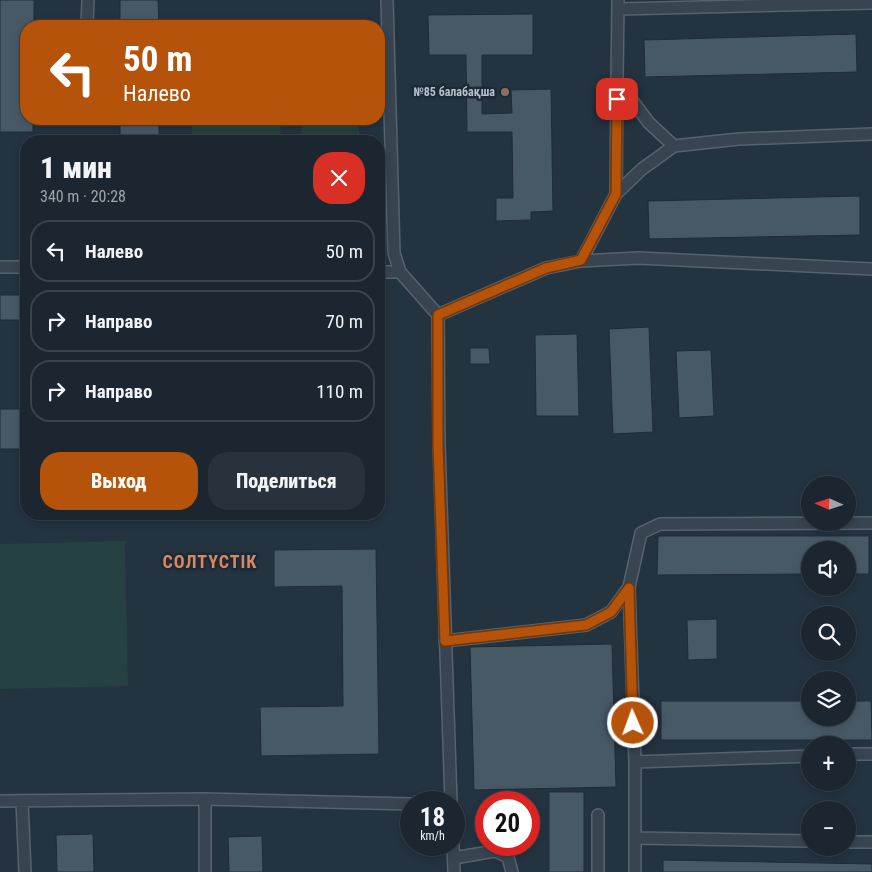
<!DOCTYPE html>
<html lang="ru">
<head>
<meta charset="utf-8">
<style>
  :root { --surface:#1b2630; --page:#28323c; --text:#f1f3f6; --muted:#a0a5ab; --line:#39434c; --accent:#b45309 }
  body { margin:0; font-family:"Roboto Condensed",sans-serif; background:var(--page); color:var(--text); height:100vh; display:flex; flex-direction:column; font-size:19px; white-space:nowrap }
  * { box-sizing:border-box; margin:0 }
  p { font-size:16px; color:var(--muted) }
  .icon { flex:none; width:28px; height:28px; fill:none; stroke:currentColor; stroke-width:2; stroke-linecap:round; stroke-linejoin:round }
  .map { position:relative; flex:1; overflow:hidden }
  .panel { position:absolute; left:20px; top:135px; width:365px; height:385px; display:flex; flex-direction:column; background:var(--surface); border-radius:20px; box-shadow:0 2px 8px #0003,0 0 0 1px var(--line) }
  .panel>* { flex:none }
  .banner { position:absolute; left:20px; top:20px; width:365px; height:105px; border-radius:20px; box-shadow:0 2px 8px #0003,0 0 0 1px var(--line); background:#b45309; color:#fff; overflow:hidden }
  .needle { width:32px; rotate:273deg }
  .controls { position:absolute; left:801px; top:476px; display:grid; gap:10px }
  .controls a { display:grid; place-items:center; width:55px; height:55px; border-radius:50%; background:var(--surface); box-shadow:0 2px 8px #0003,0 0 0 1px var(--line); font-size:25px }
  .speed { position:absolute; left:400px; top:791px; display:flex; gap:10px; font-size:25px; font-weight:700; text-align:center }
  .speed>* { display:grid; place-content:center; width:65px; height:65px; border-radius:50%; background:var(--surface); box-shadow:0 2px 8px #0003,0 0 0 1px var(--line); line-height:1 }
  .speed small { font-size:12px; font-weight:400 }
  .speed .limit { border:8px solid #d22; background:#fff; color:#111 }
  .pin { position:absolute; display:grid; place-items:center; width:42px; height:42px; color:#fff; margin:-21px; border-radius:10px; box-shadow:0 2px 8px #0006 }
  .me { position:absolute; width:55px; margin:-28px; rotate:358deg; stroke-linejoin:round; filter:drop-shadow(0 0 4px #0008) }
  .turn { display:flex; align-items:center; gap:18px; height:105px; padding:0 20px; font-size:22px }
  .turn .icon { width:65px; height:65px; stroke-width:2.5 }
  .turn b { display:block; font-size:35px; line-height:42px }
  .round { display:grid; place-items:center; flex:none; width:52px; height:52px; border-radius:20px; background:var(--page) }
  .headline { display:flex; align-items:center; justify-content:space-between; height:85px; padding:0 20px }
  h1 { font-size:30px; font-weight:800; line-height:38px }
  .cta { display:flex; gap:10px; margin-top:auto; padding:10px 20px }
  .cta a { flex:1; height:58px; border-radius:20px; background:var(--accent); color:#fff; font-size:20px; font-weight:800; line-height:58px; text-align:center }
  .cta a+a { background:var(--page); color:var(--text) }
  ul { padding:0; list-style:none }
  li { display:flex; align-items:center; gap:15px; height:62px; margin:0 10px 8px; padding:0 10px; border:2px solid var(--line); border-radius:20px }
  li div { flex:1 }
  li b { display:block; font-size:19px }
  li em { font-style:normal }
  .map>svg:first-child { display:block }
</style>
</head>
<body>
<div class="map">
<svg width="872" height="872" viewBox="0 0 872 872">
  <rect width="100%" height="100%" fill="#243340"/>
  <path fill="#264141" d="M192 119H280L281 141H192Z
    M301 119H359V141H302Z
    M125 541 128 686 0 689V544Z"/>
  <path fill="#485966" stroke="#1f2c37" d="M0 0H34V26H26V119H33V132H0Z
    M120 0H158L159 26H120Z
    M533 14V55H482V114L512 113 511 90 551 89 553 211 531 212V220L496 221V198H513L512 132H467L466 55H429L428 15Z
    M856 34 857 72 645 77 644 40Z
    M120 119H159V139H120Z
    M860 196V235L649 239 648 201Z
    M0 295H26V331H22V320H0Z
    M649 327 653 432 613 434 609 329Z
    M577 334 579 416H536L535 335Z
    M470 348H489L490 364H470Z
    M711 350 714 416 679 418 676 351Z
    M0 409H26V449H0Z
    M658 536H869V574H848V550H810V574L657 575Z
    M376 549 379 754 261 756 260 707 343 706 342 586 274 587V550Z
    M717 619V659L688 660 687 620Z
    M612 644 616 787 474 790 470 647Z
    M661 701H810V718H848V701H871L872 740H661Z
    M549 792H584V872H549Z
    M93 834 94 872H57L56 835Z
    M262 836 263 872H229L228 837Z
    M663 860 872 864V872H663Z"/>
  <g fill="none" stroke-linecap="round" stroke-linejoin="round">
    <g stroke="#56636e" stroke-width="14">
      <path id="lane" d="M387 0 394 253 400 272 438 315 439 444 451 802
        M619 9 872 3
        M87 26 88 0
        M674 146 739 139 872 134
        M616 194 617 80
        M581 261 616 194 642 169 674 146 649 123 617 80 618 0
        M0 267H26
        M379 272H400
        M438 315 546 268 581 261 638 258 872 269
        M629 587 635 762
        M445 641 586 625 611 612 629 587 641 533 660 524 872 523
        M848 754H872
        M205 799V872
        M0 801 205 799 411 804
        M22 801 25 872
        M598 815V872
        M635 838 810 841
        M848 842H872
        M453 845 454 872
        M454 858 495 851 508 857 512 872
        M635 872V762L810 756"/>
    </g>
    <use href="#lane" stroke="#384550" stroke-width="11"/>
  </g>
  <g fill="none" stroke-linecap="round" stroke-linejoin="round">
    <g stroke="#753606" stroke-width="12">
      <path id="route" d="M617 99 616 194 581 260 546 268 438 315V444L445 641 586 625 611 612 629 588 633 723"/>
    </g>
    <use href="#route" stroke="#b45309" stroke-width="9"/>
  </g>
  <circle fill="#8d6e63" stroke="#1d2a35" stroke-width="2" cx="505" cy="92" r="5"/>
  <g text-anchor="middle" stroke-width="5" stroke-linejoin="round" paint-order="stroke">
    <g font-size="12" font-weight="bold" fill="#b4c0cb" stroke="#1d2a35" text-anchor="end">
      <text x="495" y="96">№85 балабақша</text>
    </g>
    <g font-size="18" font-weight="bold" letter-spacing="1" fill="#d98761" stroke="#1d2a35">
      <text x="210" y="568">СОЛТҮСТІК</text>
    </g>
  </g>
</svg>
<div class="controls">
<a><svg class="needle" viewBox="-14 -14 28 28"><path d="M0-13l5 13h-10z" fill="#e53935"/><path d="M0 13l5-13h-10z" fill="#a0a5ab"/></svg></a>
<a><svg class="icon" aria-label="sound" viewBox="0 0 24 24"><path d="M4 9h4l5-4v14l-5-4H4zM17 9q2 3 0 6"/></svg></a>
<a><svg class="icon" aria-label="search" viewBox="0 0 24 24"><circle cx="10" cy="10" r="6"/><path d="M15 15l6 6"/></svg></a>
<a><svg class="icon" aria-label="layers" viewBox="0 0 24 24"><path d="M12 4l9 5-9 5-9-5zM3 14l9 5 9-5"/></svg></a>
<a>+</a>
<a>−</a>
</div>
<div class="speed"><div>18<small>km/h</small></div><div class="limit">20</div></div>
<div class="pin" style="left:617px;top:99px;background:#d93025"><svg class="icon" aria-label="arrive" viewBox="0 0 24 24"><path d="M6 21V4h12l-3 4 3 4H6"/></svg></div>
<svg class="me" style="left:633px;top:723px" viewBox="-20 -20 40 40"><circle r="17" fill="#b45309" stroke="#fff" stroke-width="3"/><path d="M0-11L8 9 0 5-8 9z" fill="#fff"/></svg>
<div class="banner">
<div class="turn"><svg class="icon" aria-label="left" viewBox="0 0 24 24"><path d="M17 20v-9H6M10 6l-5 5 5 5"/></svg><div><b>50 m</b>Налево</div></div>
</div>
<section class="panel">
<div class="headline"><div><h1>1 мин</h1><p>340 m · 20:28</p></div><a class="round" style="background:#d93025;color:#fff"><svg class="icon" aria-label="close" viewBox="0 0 24 24"><path d="M6 6l12 12M18 6L6 18"/></svg></a></div>
<ul>
<li><svg class="icon" aria-label="left" viewBox="0 0 24 24"><path d="M17 20v-9H6M10 6l-5 5 5 5"/></svg><div><b>Налево</b></div><em>50 m</em></li>
<li><svg class="icon" aria-label="right" viewBox="0 0 24 24"><path d="M7 20v-9h11M14 6l5 5-5 5"/></svg><div><b>Направо</b></div><em>70 m</em></li>
<li><svg class="icon" aria-label="right" viewBox="0 0 24 24"><path d="M7 20v-9h11M14 6l5 5-5 5"/></svg><div><b>Направо</b></div><em>110 m</em></li>
</ul>
<div class="cta"><a>Выход</a><a>Поделиться</a></div>
</section>
</div>
</body>
</html>
